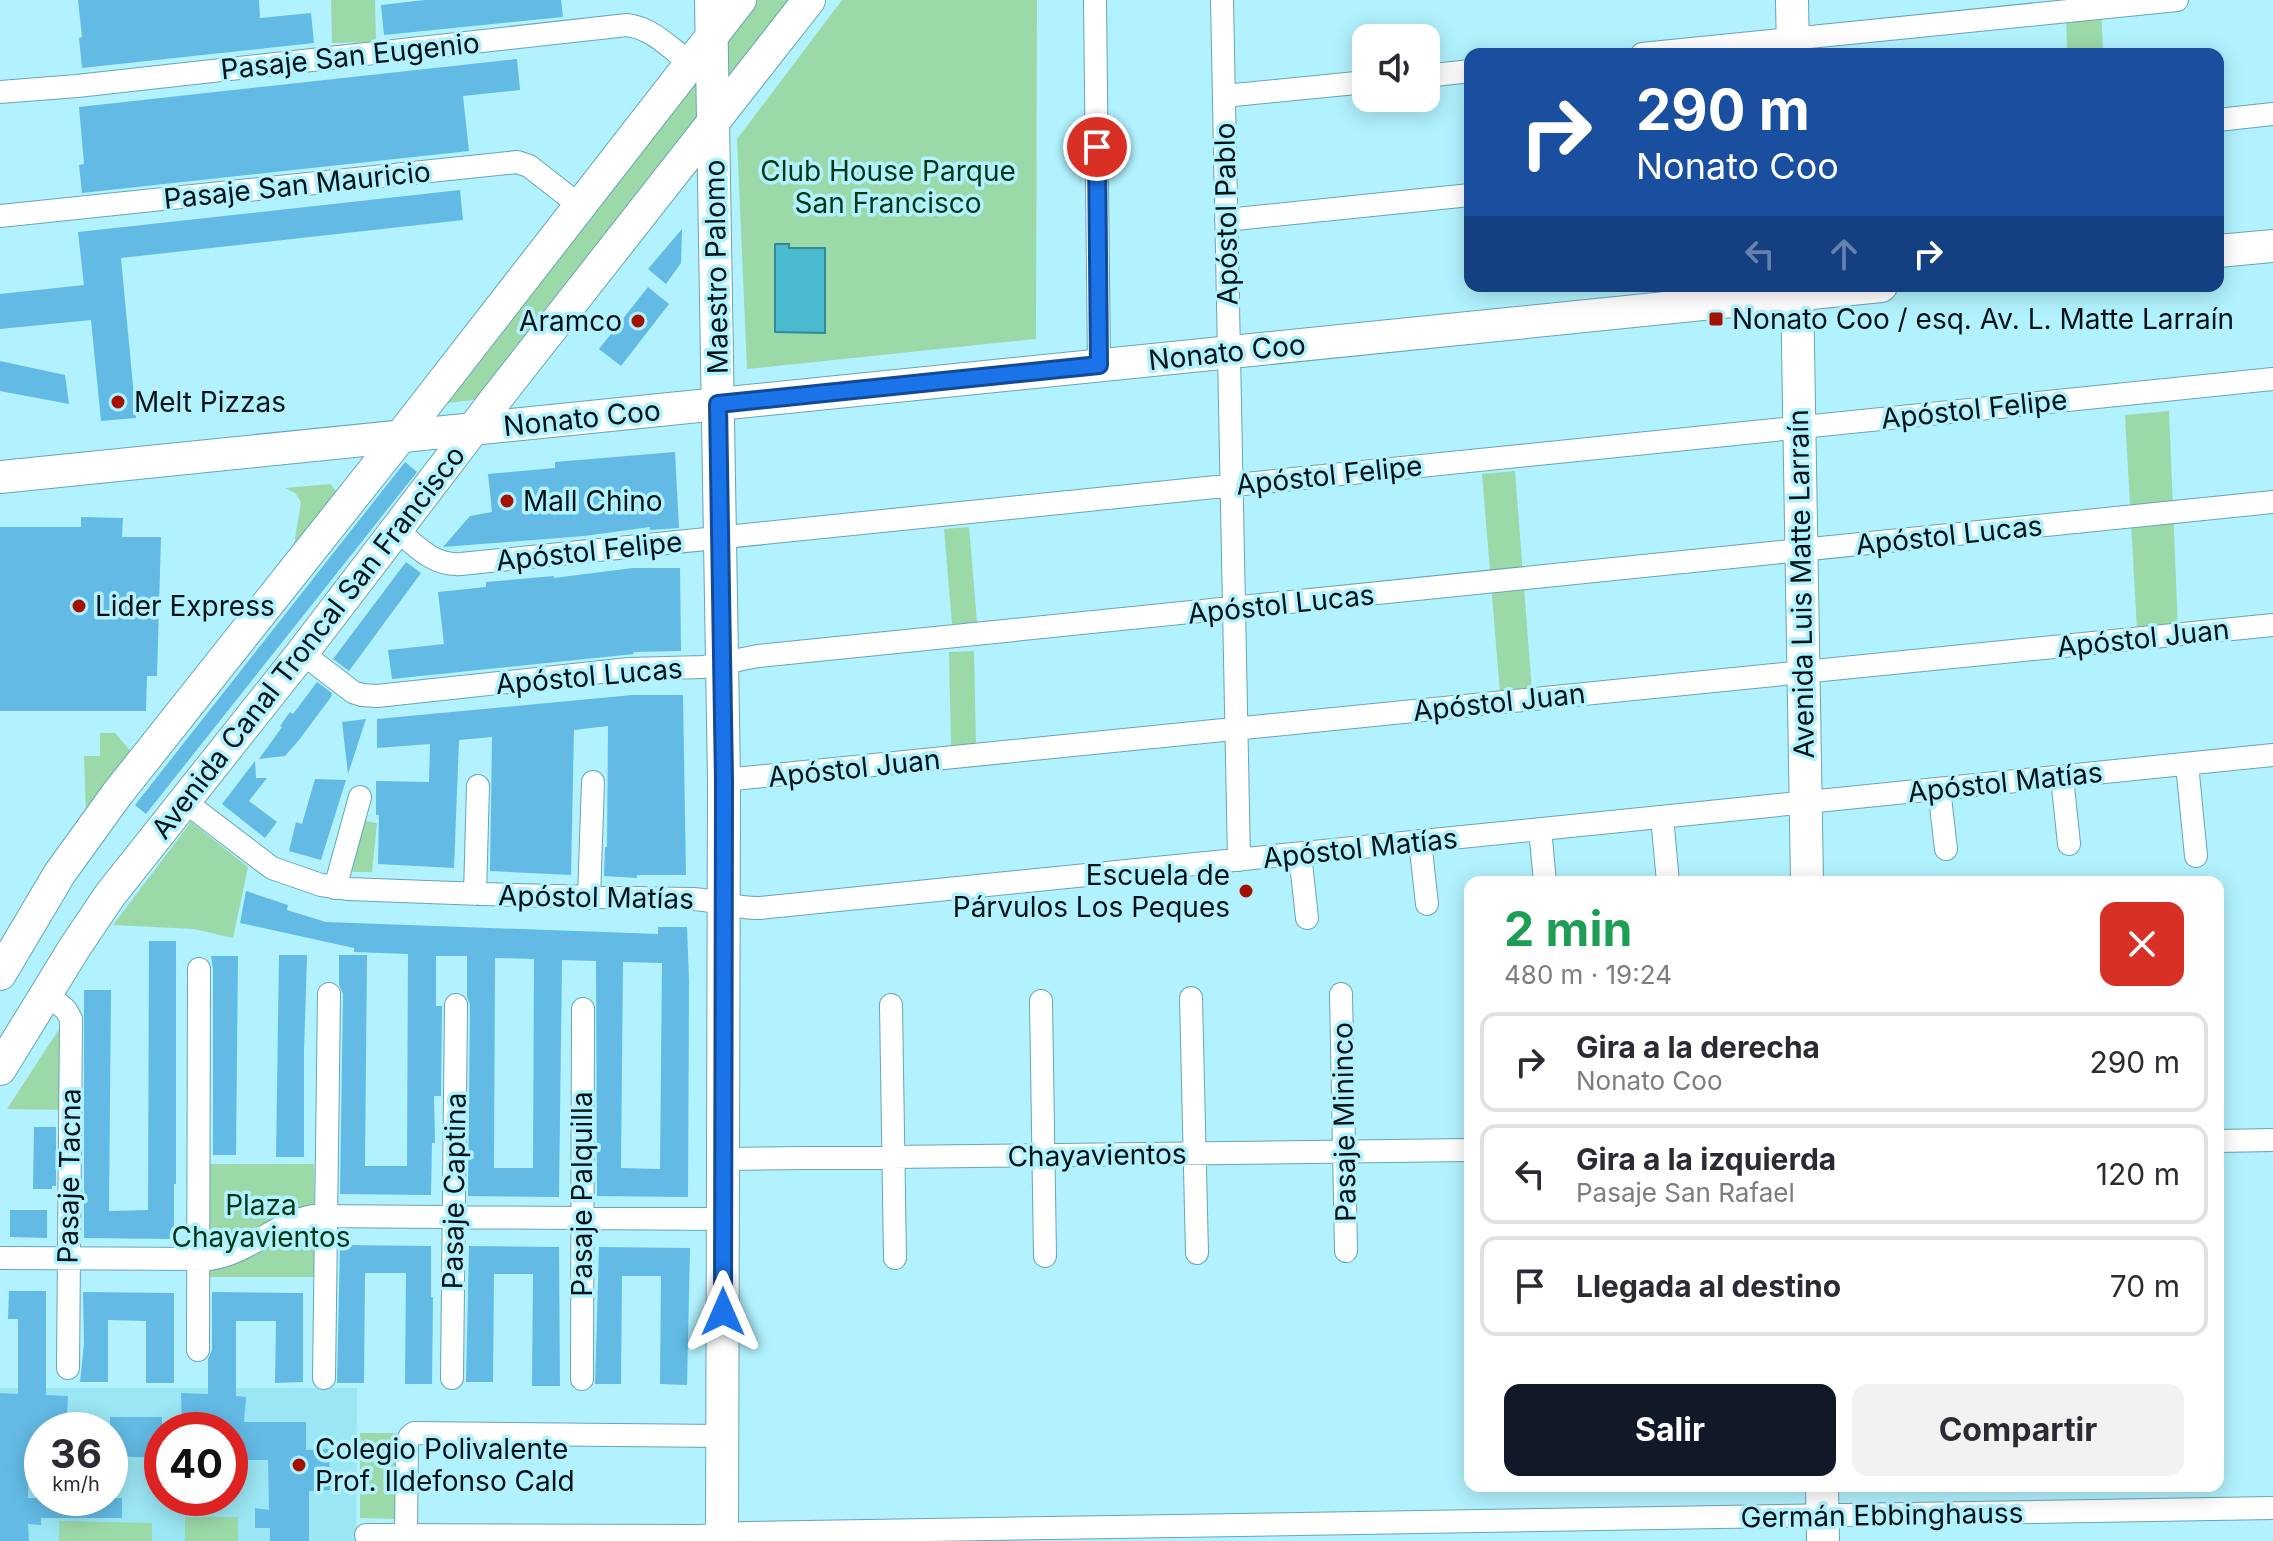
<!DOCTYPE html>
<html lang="es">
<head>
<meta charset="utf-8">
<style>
  :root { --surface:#fff; --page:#f2f2f3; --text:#2b2b33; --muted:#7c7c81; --line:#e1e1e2; --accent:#111827 }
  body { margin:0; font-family:Inter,sans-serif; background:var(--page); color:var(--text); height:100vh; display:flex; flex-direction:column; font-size:30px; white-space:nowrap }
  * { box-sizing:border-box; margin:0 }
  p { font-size:26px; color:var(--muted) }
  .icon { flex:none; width:44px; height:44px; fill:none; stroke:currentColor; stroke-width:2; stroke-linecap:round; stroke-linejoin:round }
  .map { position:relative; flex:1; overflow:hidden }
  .details { position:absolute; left:1464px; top:876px; width:760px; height:616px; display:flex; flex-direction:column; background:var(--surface); border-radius:16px; box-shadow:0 4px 20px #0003 }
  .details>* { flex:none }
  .guide { position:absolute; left:1464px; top:48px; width:760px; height:244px; border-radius:16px; box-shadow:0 4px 20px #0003; background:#1a4fa0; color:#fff; overflow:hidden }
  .buttons { position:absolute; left:1352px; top:24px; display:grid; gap:16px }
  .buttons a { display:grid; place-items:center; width:88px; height:88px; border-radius:16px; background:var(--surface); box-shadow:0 4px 20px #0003; font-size:40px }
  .speed { position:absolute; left:24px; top:1412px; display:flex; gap:16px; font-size:40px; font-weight:700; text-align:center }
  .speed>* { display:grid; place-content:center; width:104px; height:104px; border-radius:50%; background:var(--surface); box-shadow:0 4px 20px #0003; line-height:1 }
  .speed small { font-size:20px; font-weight:400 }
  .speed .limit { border:12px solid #d22; background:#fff; color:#111 }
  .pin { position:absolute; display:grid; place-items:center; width:68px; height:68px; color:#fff; margin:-34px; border:4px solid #fff; border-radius:50%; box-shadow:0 2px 8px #0007 }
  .me { position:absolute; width:88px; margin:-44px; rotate:0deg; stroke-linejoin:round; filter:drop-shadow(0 0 6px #0008) }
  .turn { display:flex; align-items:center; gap:28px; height:168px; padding:0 40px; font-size:36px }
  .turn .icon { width:104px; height:104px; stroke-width:2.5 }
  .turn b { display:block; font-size:56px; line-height:68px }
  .lanes { display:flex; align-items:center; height:76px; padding:0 40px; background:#0003; justify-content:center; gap:40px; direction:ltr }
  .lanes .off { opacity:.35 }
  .round { display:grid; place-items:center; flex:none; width:84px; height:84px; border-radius:16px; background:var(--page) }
  .head { display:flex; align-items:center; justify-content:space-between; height:136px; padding:0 40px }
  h1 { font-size:48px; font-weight:700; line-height:60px; color:#1e9e55 }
  .primary-button { display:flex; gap:16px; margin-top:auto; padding:16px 40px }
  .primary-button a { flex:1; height:92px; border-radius:16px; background:var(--accent); color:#fff; font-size:32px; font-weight:700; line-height:92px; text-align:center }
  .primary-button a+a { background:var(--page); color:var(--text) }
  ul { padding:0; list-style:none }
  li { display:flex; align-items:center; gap:24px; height:100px; margin:0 16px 12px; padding:0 24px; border:4px solid var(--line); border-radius:16px }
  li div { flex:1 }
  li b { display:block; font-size:30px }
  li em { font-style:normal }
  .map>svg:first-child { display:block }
</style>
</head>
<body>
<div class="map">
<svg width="2273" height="1541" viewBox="0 0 2273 1541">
  <rect width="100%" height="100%" fill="#b1f2fe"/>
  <path fill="#9be6f4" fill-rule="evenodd" d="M0 1388H357L356 1541H0ZM42 1430H110V1498H42ZM162 1430H230V1498H162Z"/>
  <path fill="#9cd9a9" d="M331 0H375L376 42 332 43Z
    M755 0H793L481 399 440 404Z
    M842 0H1037L1036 339 747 369 737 139Z
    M2066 0H2101L2103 54H2067Z
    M2169 411 2178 629 2137 630 2125 415Z
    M1515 471 1532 691 1500 693 1482 474Z
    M330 484 337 492 293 551 301 502 295 493 285 488Z
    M969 527 977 622 952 624 944 529Z
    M974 651 976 746 951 747 949 652Z
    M100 733H115L134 755 86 812 84 756H100Z
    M364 821 377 823 372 872H352Z
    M191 822 248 867 233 938 194 929 113 925Z
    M63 1023 62 1110 7 1109Z
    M208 1164H314V1277H208Z
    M360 1433H398L397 1519 360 1518Z
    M185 1517H238V1541H185Z
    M59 1521 152 1523V1541H59Z"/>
  <path fill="#4abbce" stroke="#348997" stroke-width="2" d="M775 244H789V248H825V333L775 332Z"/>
  <path fill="#63bbe5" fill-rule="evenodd" d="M78 0H259L260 18 311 13 314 43 82 68 79 38 82 37Z
    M425 0H561L563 17 384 35 381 5Z
    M517 59 520 90 463 96 469 151 82 193 79 165 84 164 79 107Z
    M460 190 463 220 121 258 136 418 101 421 91 320 0 329V294L84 285 78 232Z
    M682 229 681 263 666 284 648 269Z
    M648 287 669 304 621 366 599 349Z
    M0 361 65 375 69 404 0 391Z
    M675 452 679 528 650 530V527L584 536 443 547 470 516 492 512 488 474 555 468V462Z
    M405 462 417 472 146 814 135 805Z
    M81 517 123 518 122 537H161L157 676H147L146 711H0V527H81Z
    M406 562 421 573 349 671 333 659Z
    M633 568H680L681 651 633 652 634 654 392 679 388 650 444 644 438 592 486 587V582L554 576V578Z
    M317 682 332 693 331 697 299 740 285 756 259 759 282 727 280 726 290 712 293 714Z
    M632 695H683L686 875H637V878L604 876 605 847H607L608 726 574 730 571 875 490 871 492 737 459 740 454 868 378 864 379 815H376V781L429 782 430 744 377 748V719Z
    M366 719 348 774 342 722Z
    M255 761 256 778H267L249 801 277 822 265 838 222 804Z
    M315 779 346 780 321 860 289 851 296 822 302 824Z
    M246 891 288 905 287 910 326 922 658 934V927H687L689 981 688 1197 597 1196 596 961 562 960 559 1197 468 1196 470 1005 467 997V956H436V1006H442L441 1096H434L435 1143H432L431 1195 340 1194 343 994 339 985V955H367L365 1166H407L408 954 354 952V948L240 923ZM495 958 534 959 533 1168H494ZM623 962 662 963 660 1169 621 1168Z
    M149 941H176V1184H174V1239L84 1238V990H111L109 1211 148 1210Z
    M279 955H307L304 1052V1157H276Z
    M211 956H238L236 1155H213V969Z
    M34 1127H56V1186H52V1189H33Z
    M10 1210H47V1238L10 1237Z
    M340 1245 431 1246V1297H433L432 1384H405L406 1273H365L364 1383H337Z
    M469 1246 559 1247 560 1386H532L533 1274H494L493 1382H466Z
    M599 1247 690 1248 687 1385 660 1384 661 1276H622L621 1384H595Z
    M9 1291H46V1395L68 1396 66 1430H42V1455H29L28 1498H122V1518H41V1525L28 1524 29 1541H0V1393L18 1394V1319H8Z
    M83 1292 174 1293V1383H146V1321L108 1320V1382H80L84 1344Z
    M212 1292 303 1293V1382L275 1383 276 1321H236V1396L246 1397 244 1422H306V1450L329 1449 330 1490 309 1491V1541H270V1528H255V1508L269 1510 268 1460H230V1430H182L181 1393 208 1394V1359L212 1350Z
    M110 1417H162V1458L110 1456Z"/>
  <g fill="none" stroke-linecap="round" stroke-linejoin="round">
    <g stroke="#67a6b2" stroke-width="24">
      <path id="street" d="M1095 0 1099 365
        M1222 0 1239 860
        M1642 54 2177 0
        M1426 76 1470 71
        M0 92 77 86 627 25C652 28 670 48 689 62
        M1224 96 1366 82
        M2218 120 2273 114
        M0 216 517 162 529 166 579 205
        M1226 220 1470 195
        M397 530C416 546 433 566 461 564L2273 379
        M302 653 353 692 362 695 377 696 629 669 703 667 758 656 2273 502
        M2187 764 2196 856
        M2062 777 2069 844
        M724 780 2273 625
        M1939 789 1946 849
        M184 801 272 868 321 885 349 889C464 894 578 897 693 899 716 900 737 909 760 908L2273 755
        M1662 817 1668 882
        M1540 829 1545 882
        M1420 841 1427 904
        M1300 854 1307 918
        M335 888 360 797
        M475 894 478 786
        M589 898 593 782
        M47 994 66 1010 71 1019 68 1368
        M1341 994 1346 1251
        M1191 998 1197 1253
        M1041 1001 1045 1256
        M891 1005 895 1258
        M2218 1141 2273 1140
        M724 1159 1470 1150
        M0 1258 210 1259C248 1253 276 1223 313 1216L723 1219
        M198 1350 199 969
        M324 1378 329 994
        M452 1378 456 1005
        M582 1379 583 1009
        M366 1535 700 1536 745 1533 2273 1508
        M406 1535 407 1443 410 1436 414 1433 723 1436"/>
    </g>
    <g stroke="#67a6b2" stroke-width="34">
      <path id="secondary" d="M711 0 724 780 722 1541
        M1792 0 1793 54
        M2218 251 2273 246
        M1797 286 1807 882
        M0 477 1881 286
        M0 974 60 873 117 794 401 436 740 0
        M0 1069 75 947 110 895 302 653 496 399 809 0
        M1822 1486 1823 1541"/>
    </g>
    <use href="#street" stroke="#fff" stroke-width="22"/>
    <use href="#secondary" stroke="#fff" stroke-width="32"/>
  </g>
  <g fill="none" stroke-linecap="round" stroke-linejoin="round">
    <g stroke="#114b97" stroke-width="20">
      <path id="route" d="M723 1312 724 780 718 404 1099 365 1097 147"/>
    </g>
    <use href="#route" stroke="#1a73e8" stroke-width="14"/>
  </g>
  <g fill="#a51101" stroke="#b1f2fe" stroke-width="3">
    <rect x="1708" y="311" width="16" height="16" rx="4"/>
    <circle cx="638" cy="321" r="8"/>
    <circle cx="118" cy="402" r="8"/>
    <circle cx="507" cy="501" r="8"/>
    <circle cx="79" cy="606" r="8"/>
    <circle cx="1246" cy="891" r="8"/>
    <circle cx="299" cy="1465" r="8"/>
  </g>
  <g text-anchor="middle" stroke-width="7" stroke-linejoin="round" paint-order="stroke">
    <g font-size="28" fill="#001317" stroke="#b1f2fe">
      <text transform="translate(350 56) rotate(-6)" y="10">Pasaje San Eugenio</text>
      <text transform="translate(297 185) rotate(-6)" y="10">Pasaje San Mauricio</text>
      <text transform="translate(1226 214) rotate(-91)" y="10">Apóstol Pablo</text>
      <text transform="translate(716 267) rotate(-91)" y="10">Maestro Palomo</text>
      <text transform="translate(1227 352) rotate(-6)" y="10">Nonato Coo</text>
      <text transform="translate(1974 409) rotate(-6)" y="10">Apóstol Felipe</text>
      <text transform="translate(582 418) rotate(-6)" y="10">Nonato Coo</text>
      <text transform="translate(1329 475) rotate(-6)" y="10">Apóstol Felipe</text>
      <text transform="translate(1949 535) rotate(-6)" y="10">Apóstol Lucas</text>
      <text transform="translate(589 551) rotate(-6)" y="10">Apóstol Felipe</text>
      <text transform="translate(1801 584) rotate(-91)" y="10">Avenida Luis Matte Larraín</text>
      <text transform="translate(1281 604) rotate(-6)" y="10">Apóstol Lucas</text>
      <text transform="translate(2143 638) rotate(-6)" y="10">Apóstol Juan</text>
      <text transform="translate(308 642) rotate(-52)" y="10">Avenida Canal Troncal San Francisco</text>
      <text transform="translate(589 676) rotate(-5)" y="10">Apóstol Lucas</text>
      <text transform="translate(1499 702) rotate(-6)" y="10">Apóstol Juan</text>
      <text transform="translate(854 768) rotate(-6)" y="10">Apóstol Juan</text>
      <text transform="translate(2005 782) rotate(-6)" y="10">Apóstol Matías</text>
      <text transform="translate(1360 848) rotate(-6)" y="10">Apóstol Matías</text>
      <text transform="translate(596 897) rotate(1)" y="10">Apóstol Matías</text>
      <text transform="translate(1344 1122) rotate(-91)" y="10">Pasaje Mininco</text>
      <text transform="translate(1097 1155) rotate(-1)" y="10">Chayavientos</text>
      <text transform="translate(69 1176) rotate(-89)" y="10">Pasaje Tacna</text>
      <text transform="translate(454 1191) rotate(-89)" y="10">Pasaje Captina</text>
      <text transform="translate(582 1194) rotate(-90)" y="10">Pasaje Palquilla</text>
      <text transform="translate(1882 1515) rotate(-1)" y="10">Germán Ebbinghauss</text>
    </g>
    <g font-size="28" fill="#003715" stroke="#b1f2fe">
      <text x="888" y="181">Club House Parque<tspan x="888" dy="32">San Francisco</tspan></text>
      <text x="261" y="1215">Plaza<tspan x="261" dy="32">Chayavientos</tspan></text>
    </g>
    <g font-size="28" fill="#001317" stroke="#b1f2fe" text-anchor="start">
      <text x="1732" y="329">Nonato Coo / esq. Av. L. Matte Larraín</text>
      <text x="622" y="331" text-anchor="end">Aramco</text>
      <text x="134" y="412">Melt Pizzas</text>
      <text x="523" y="511">Mall Chino</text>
      <text x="95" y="616">Lider Express</text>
      <text x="1230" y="885" text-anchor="end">Escuela de<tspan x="1230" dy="32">Párvulos Los Peques</tspan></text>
      <text x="315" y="1459">Colegio Polivalente<tspan x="315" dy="32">Prof. Ildefonso Cald</tspan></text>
    </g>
  </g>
</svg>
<div class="buttons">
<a><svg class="icon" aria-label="sound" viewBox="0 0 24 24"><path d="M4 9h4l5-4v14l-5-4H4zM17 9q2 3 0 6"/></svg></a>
</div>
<div class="speed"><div>36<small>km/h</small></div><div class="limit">40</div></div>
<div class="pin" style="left:1097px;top:147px;background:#d93025"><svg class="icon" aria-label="arrive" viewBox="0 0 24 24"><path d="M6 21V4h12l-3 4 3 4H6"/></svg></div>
<svg class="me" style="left:723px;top:1312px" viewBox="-20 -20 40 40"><path d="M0-17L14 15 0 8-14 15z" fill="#1a73e8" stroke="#fff" stroke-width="4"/></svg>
<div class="guide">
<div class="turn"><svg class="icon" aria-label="right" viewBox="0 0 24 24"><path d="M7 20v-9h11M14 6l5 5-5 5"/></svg><div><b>290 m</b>Nonato Coo</div></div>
<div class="lanes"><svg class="icon off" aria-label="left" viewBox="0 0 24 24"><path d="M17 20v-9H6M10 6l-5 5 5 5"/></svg><svg class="icon off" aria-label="ahead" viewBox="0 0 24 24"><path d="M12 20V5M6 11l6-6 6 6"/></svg><svg class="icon" aria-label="right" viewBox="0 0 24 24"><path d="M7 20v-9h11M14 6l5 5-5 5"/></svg></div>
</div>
<section class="details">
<div class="head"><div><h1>2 min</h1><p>480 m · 19:24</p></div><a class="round" style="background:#d93025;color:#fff"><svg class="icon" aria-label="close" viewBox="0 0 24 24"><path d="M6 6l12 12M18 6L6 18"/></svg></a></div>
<ul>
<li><svg class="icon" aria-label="right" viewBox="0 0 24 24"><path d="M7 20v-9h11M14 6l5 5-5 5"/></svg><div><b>Gira a la derecha</b><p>Nonato Coo</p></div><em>290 m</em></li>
<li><svg class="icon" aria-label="left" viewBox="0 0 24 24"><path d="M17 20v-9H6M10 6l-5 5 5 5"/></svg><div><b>Gira a la izquierda</b><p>Pasaje San Rafael</p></div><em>120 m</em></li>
<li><svg class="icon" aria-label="arrive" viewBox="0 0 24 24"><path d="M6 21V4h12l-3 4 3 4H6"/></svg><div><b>Llegada al destino</b></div><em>70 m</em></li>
</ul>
<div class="primary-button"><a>Salir</a><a>Compartir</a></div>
</section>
</div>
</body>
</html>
